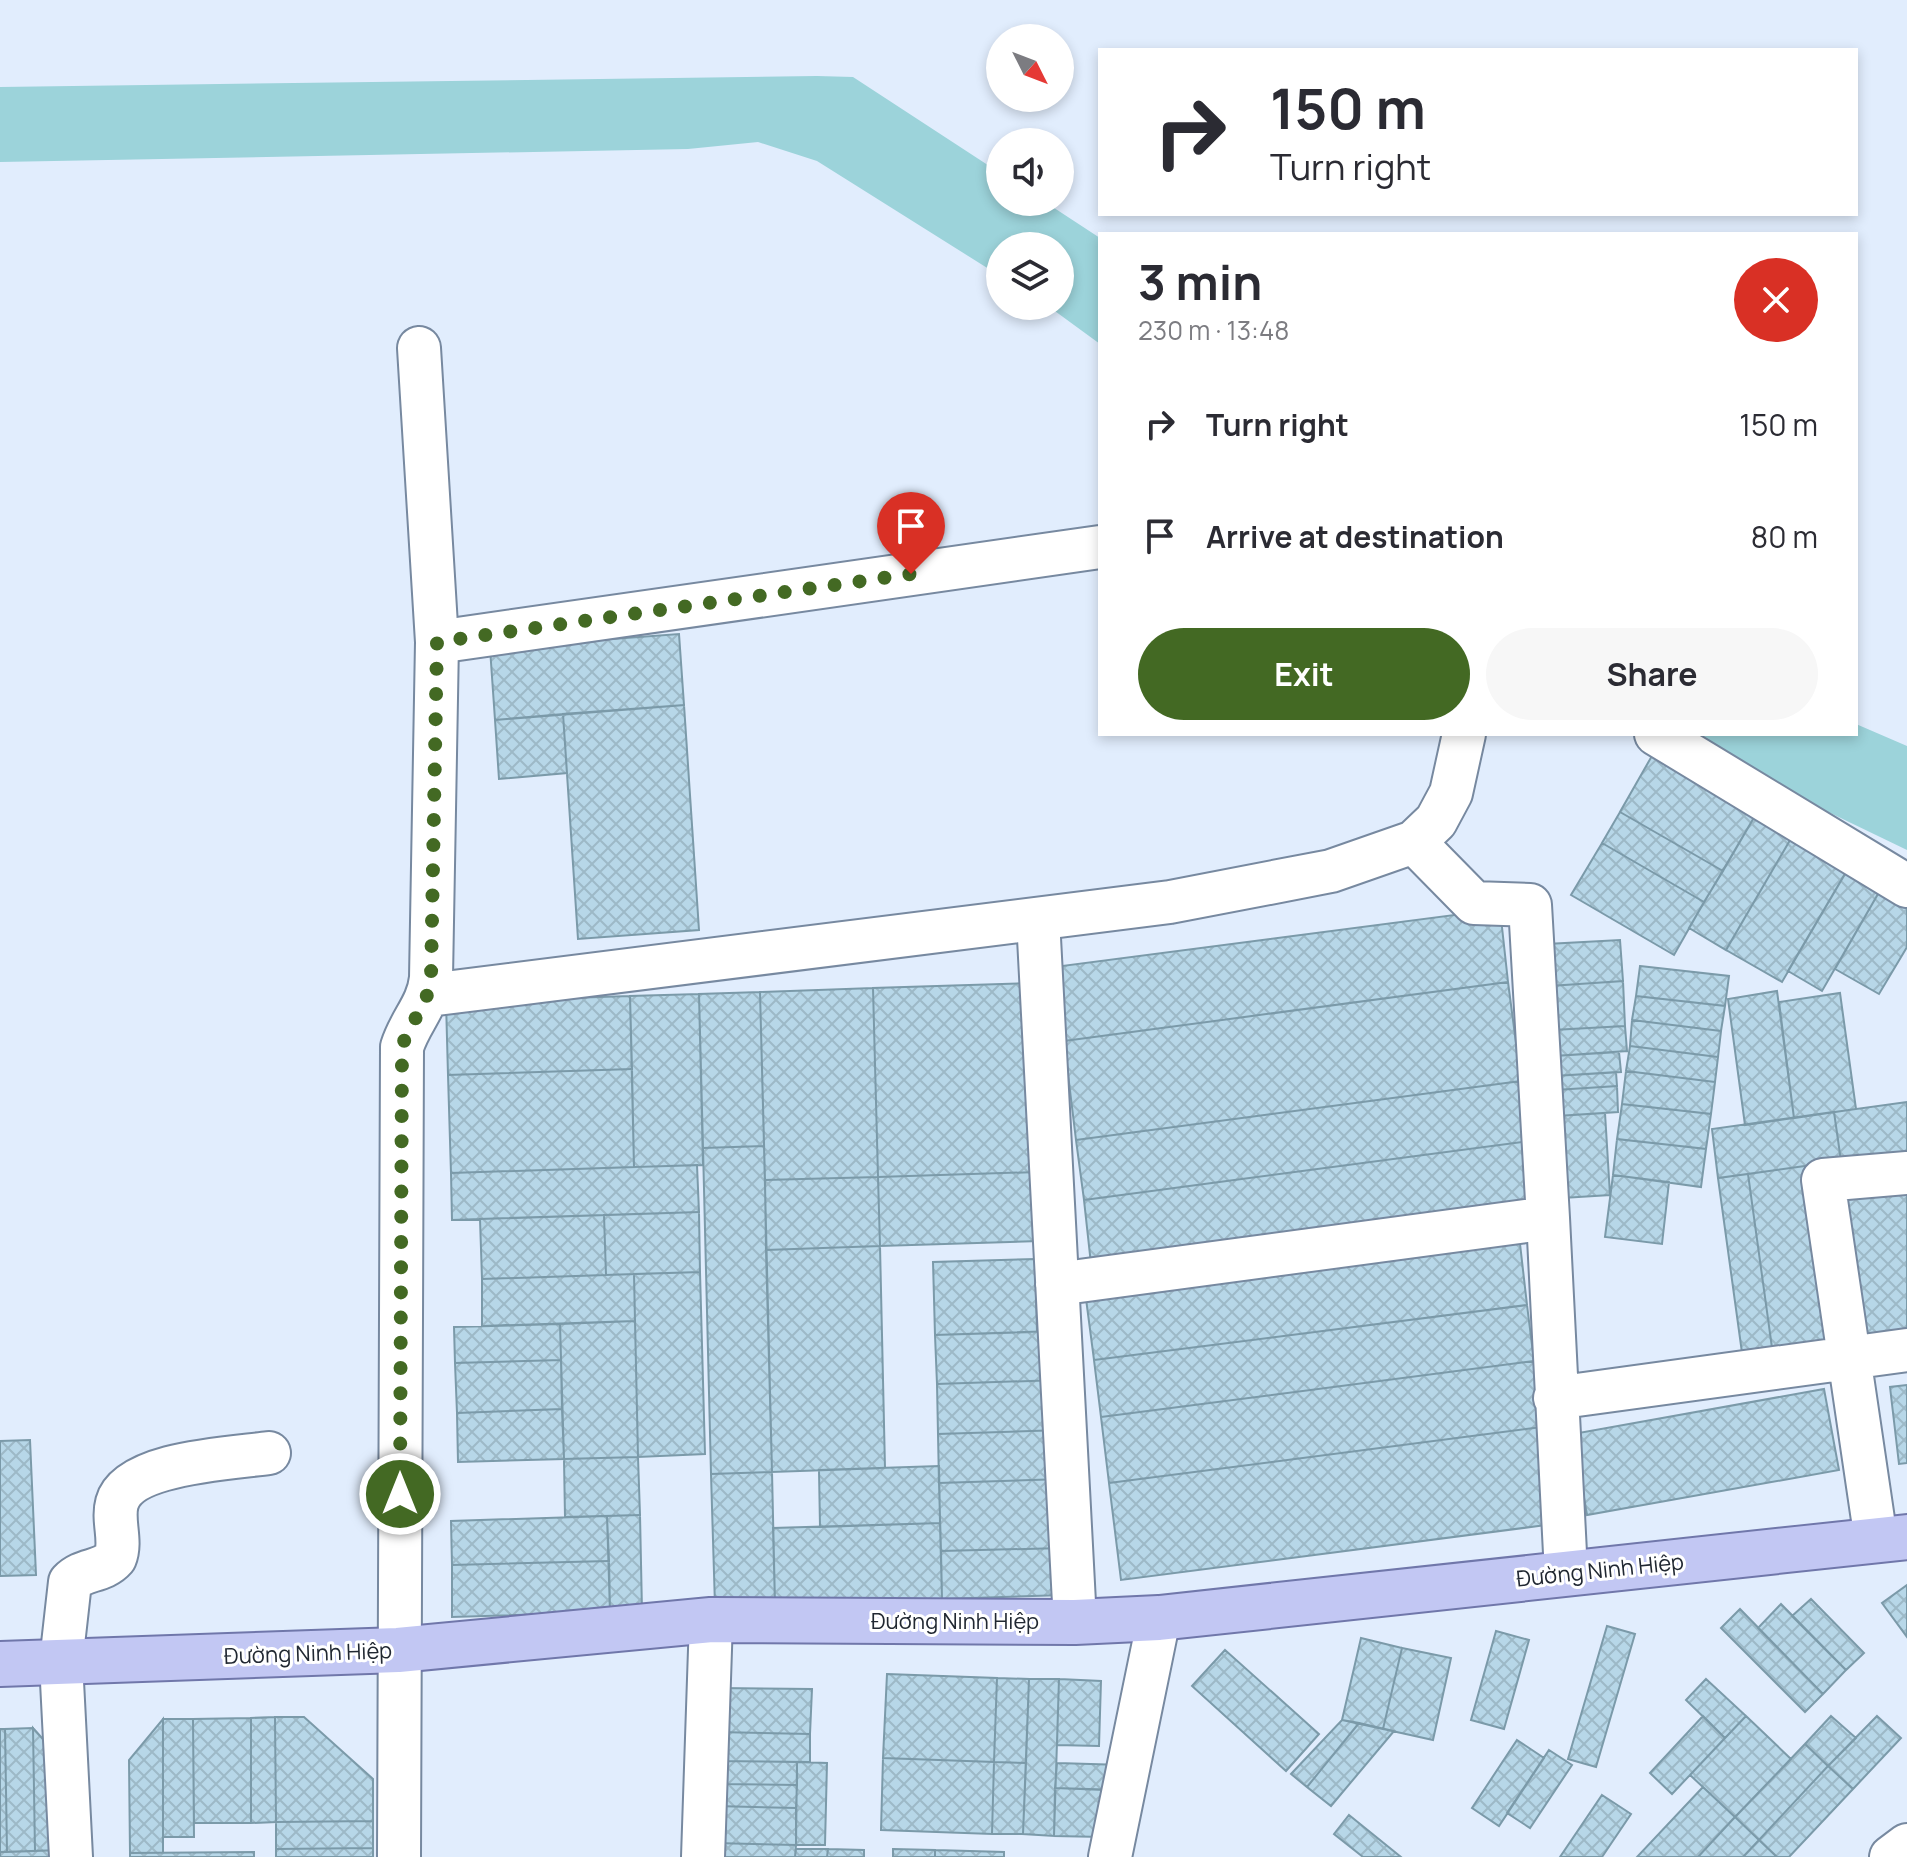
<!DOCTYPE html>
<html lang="en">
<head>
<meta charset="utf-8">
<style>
  :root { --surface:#fff; --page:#f7f7f7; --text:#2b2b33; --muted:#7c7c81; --accent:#436923 }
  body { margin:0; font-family:Manrope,sans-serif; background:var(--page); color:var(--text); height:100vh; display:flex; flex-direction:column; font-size:30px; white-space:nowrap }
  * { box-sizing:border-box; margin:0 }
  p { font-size:26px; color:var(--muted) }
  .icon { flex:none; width:44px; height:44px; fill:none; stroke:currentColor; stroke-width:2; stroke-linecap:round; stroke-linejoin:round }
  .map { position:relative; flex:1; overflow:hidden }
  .panel { position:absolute; left:1098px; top:232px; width:760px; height:504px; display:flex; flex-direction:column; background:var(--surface); border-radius:0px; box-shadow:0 4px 12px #0003 }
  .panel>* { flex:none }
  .top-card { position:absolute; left:1098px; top:48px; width:760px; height:168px; border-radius:0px; box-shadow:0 4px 12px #0003; background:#fff; color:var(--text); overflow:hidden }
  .needle { width:52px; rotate:132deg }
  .fabs { position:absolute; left:986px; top:24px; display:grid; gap:16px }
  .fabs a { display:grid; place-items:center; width:88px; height:88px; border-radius:50%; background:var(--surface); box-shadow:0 4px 12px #0003; font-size:40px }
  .pin { position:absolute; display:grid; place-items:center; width:68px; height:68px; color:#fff; margin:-82px -34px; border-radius:50% 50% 50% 0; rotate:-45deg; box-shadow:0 0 8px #0007 }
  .pin .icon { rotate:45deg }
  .me { position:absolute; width:88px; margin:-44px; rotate:0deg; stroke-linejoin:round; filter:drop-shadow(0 0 6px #0008) }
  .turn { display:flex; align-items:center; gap:28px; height:168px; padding:0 40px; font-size:36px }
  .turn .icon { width:104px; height:104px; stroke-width:2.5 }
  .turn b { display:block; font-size:56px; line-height:68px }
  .round { display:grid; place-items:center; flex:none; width:84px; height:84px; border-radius:42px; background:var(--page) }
  .summary { display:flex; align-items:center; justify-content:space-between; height:136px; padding:0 40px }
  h1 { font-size:48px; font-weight:700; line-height:60px }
  .cta { display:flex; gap:16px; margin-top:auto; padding:16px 40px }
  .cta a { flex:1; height:92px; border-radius:48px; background:var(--accent); color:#fff; font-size:32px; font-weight:700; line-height:92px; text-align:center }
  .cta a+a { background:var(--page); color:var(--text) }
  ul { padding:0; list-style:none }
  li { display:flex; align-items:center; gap:24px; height:112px; padding:0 40px }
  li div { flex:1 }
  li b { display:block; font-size:30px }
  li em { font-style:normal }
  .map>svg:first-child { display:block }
</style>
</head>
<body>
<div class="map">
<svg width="1907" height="1857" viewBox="0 0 1907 1857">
  <defs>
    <pattern id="building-cross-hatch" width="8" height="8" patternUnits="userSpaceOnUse" patternTransform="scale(2)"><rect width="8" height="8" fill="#b7d7e8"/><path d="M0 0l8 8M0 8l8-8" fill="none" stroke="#9db9c7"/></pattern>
  </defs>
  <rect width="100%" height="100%" fill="#e1edfd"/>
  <path fill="#9cd3da" d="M817 76 853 77 1000 173V202H1045L1100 238V344L1048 306H1060V246H1000V276L817 161 758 142 688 149 0 162V87Z
    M1856 724 1907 746V850L1756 777 1693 734H1856Z"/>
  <path fill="url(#building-cross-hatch)" stroke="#7b9aa9" stroke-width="2" d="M679 634 684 705 495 720 490 648Z
    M684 705 699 930 578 939 563 714Z
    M563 714 567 773 499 779 495 720Z
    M1653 754 1756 814 1723 871 1620 812Z
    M1620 812 1723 871 1704 902 1602 843Z
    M1756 814 1793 835 1726 950 1689 928Z
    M1793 835 1849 867 1782 982 1726 950Z
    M1602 843 1704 902 1674 955 1571 895Z
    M1849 867 1882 887 1822 991 1788 971Z
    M1882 887 1907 902V947L1879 994 1835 969Z
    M1500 909 1508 982 1064 1041 1054 967Z
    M1620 940 1623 981 1550 986 1547 944Z
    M1640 966 1729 976 1725 1006 1636 996Z
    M1623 981 1625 1026 1553 1030 1550 986Z
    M1508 982 1521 1081 1076 1140 1064 1041Z
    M1032 983 1037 1172 878 1177 873 988Z
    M873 988 878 1177 765 1180 760 992Z
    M1777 991 1794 1118 1745 1125 1728 999Z
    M760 992 764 1146 703 1148 699 994Z
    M1840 993 1856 1109 1794 1118 1779 1002Z
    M699 994 703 1165 634 1167 630 996Z
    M630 996 632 1069 448 1075 446 1002Z
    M1636 996 1725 1006 1721 1031 1632 1020Z
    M1632 1020 1721 1031 1718 1057 1630 1046Z
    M1625 1026 1627 1051 1554 1056 1553 1030Z
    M1630 1046 1718 1057 1715 1082 1626 1071Z
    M1619 1052 1621 1072 1555 1076 1554 1056Z
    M632 1069 634 1167 451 1173 448 1075Z
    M1626 1071 1715 1082 1711 1114 1622 1104Z
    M1616 1072 1617 1086 1556 1090 1555 1076Z
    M1521 1081 1529 1141 1084 1200 1076 1140Z
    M1617 1086 1618 1112 1557 1116 1556 1090Z
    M1907 1102V1151L1841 1161 1834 1112Z
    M1622 1104 1711 1114 1706 1149 1617 1139Z
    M1834 1112 1841 1161 1718 1178 1712 1129Z
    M1605 1113 1610 1195 1563 1198 1557 1116Z
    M1617 1139 1706 1149 1701 1187 1613 1175Z
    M1529 1141 1537 1205 1091 1264 1084 1200Z
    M764 1146 772 1472 711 1474 703 1148Z
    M1907 1151V1336L1865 1342 1841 1161Z
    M1841 1161 1865 1342 1773 1355 1748 1174Z
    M697 1165 699 1212 452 1220 451 1173Z
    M1037 1172 1039 1241 880 1246 878 1177Z
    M1748 1174 1773 1355 1743 1360 1718 1178Z
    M1613 1175 1669 1182 1662 1244 1605 1237Z
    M878 1177 880 1246 766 1250 765 1180Z
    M699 1212 700 1272 606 1275 604 1215Z
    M604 1215 606 1275 482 1279 480 1219Z
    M1519 1235 1527 1305 1094 1360 1085 1291Z
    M880 1246 885 1468 772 1472 766 1250Z
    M1035 1259 1037 1332 935 1335 933 1262Z
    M700 1272 705 1454 638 1457 634 1274Z
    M634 1274 635 1321 482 1326V1279Z
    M1527 1305 1534 1361 1101 1417 1094 1360Z
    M635 1321 638 1457 564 1459 560 1324Z
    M560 1324 561 1360 455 1363 454 1327Z
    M1058 1331 1059 1380 937 1384 935 1335Z
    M561 1360 562 1409 457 1413 455 1363Z
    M1534 1361 1542 1427 1109 1483 1101 1417Z
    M1059 1380 1061 1430 938 1434 937 1384Z
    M1907 1385V1463L1899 1464 1890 1387Z
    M1824 1389 1839 1470 1587 1515 1573 1434Z
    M562 1409 564 1459 458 1462 457 1413Z
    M1542 1427 1554 1524 1121 1580 1109 1483Z
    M1061 1430 1062 1479 939 1483 938 1434Z
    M30 1440 36 1575 0 1576V1441Z
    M638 1457 640 1515 565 1517 564 1459Z
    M939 1466 940 1523 820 1527 819 1470Z
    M772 1472 775 1604 715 1606 711 1474Z
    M1062 1479 1063 1548 941 1551 939 1483Z
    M640 1515 642 1611 610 1612 607 1516Z
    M607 1516 609 1561 452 1565 451 1521Z
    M940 1523 942 1599 775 1604 773 1528Z
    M1063 1548 1065 1595 942 1599 941 1551Z
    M609 1561 610 1612 452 1617V1565Z
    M1907 1585V1637L1882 1603Z
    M1811 1599 1864 1653 1846 1670 1792 1616Z
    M1781 1604 1846 1670 1823 1694 1758 1628Z
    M1740 1609 1823 1694 1805 1712 1721 1628Z
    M1607 1626 1635 1634 1596 1767 1568 1759Z
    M1496 1631 1529 1640 1504 1729 1471 1720Z
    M1361 1638 1402 1648 1383 1729 1342 1720Z
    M1402 1648 1451 1658 1433 1740 1383 1729Z
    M1225 1650 1319 1734 1286 1771 1192 1686Z
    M887 1674 997 1678 994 1762 883 1758Z
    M997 1678 1029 1679 1026 1763 994 1762Z
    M1029 1679H1059L1054 1836 1023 1834Z
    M1059 1679 1101 1681 1099 1746 1057 1745Z
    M1706 1679 1746 1716 1725 1738 1686 1700Z
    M718 1688 812 1689 810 1734 717 1732Z
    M1703 1716 1725 1738 1672 1794 1650 1773Z
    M1746 1716 1791 1759 1735 1817 1690 1775Z
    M1831 1716 1856 1738 1828 1766 1805 1744Z
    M1877 1716 1901 1738 1853 1789 1828 1766Z
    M275 1717 276 1822 251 1823V1718Z
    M275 1717H304L373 1779V1821L276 1822Z
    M251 1718V1823H194L193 1719Z
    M163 1719V1853H130L129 1760Z
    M163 1719H193L194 1837H163Z
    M1342 1720 1359 1723 1307 1787 1291 1774Z
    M1359 1723 1394 1731 1331 1806 1307 1787Z
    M33 1728 35 1851 7 1852 5 1729Z
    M33 1728 59 1757 61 1850 35 1851Z
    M0 1729H5L7 1852H0Z
    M717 1732 810 1734V1762L717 1761Z
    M1517 1740 1544 1758 1499 1826 1472 1808Z
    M1805 1744 1828 1766 1759 1840 1735 1817Z
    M1549 1750 1572 1765 1530 1828 1507 1813Z
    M883 1758 994 1762 992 1834 881 1830Z
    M717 1761 797 1762V1785L716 1784Z
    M797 1762 827 1763 825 1845H796Z
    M994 1762 1026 1763 1023 1834H992Z
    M1057 1763 1123 1765 1122 1790 1055 1788Z
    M1828 1766 1853 1789 1789 1857H1777L1759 1840Z
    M716 1784 797 1785 796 1808 716 1806Z
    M1703 1787 1735 1817 1698 1857H1637Z
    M1055 1788 1105 1790 1103 1837 1054 1836Z
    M1602 1795 1631 1814 1602 1857H1560Z
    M716 1806 796 1808V1845L715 1843Z
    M1349 1815 1401 1857H1363L1334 1834Z
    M1735 1817 1759 1840 1743 1857H1698Z
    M373 1821V1848L276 1849V1822Z
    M1759 1840 1777 1857H1743Z
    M715 1843 796 1845 795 1857H715Z
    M373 1848V1857H276V1849Z
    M796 1849H828L827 1857H795Z
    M828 1849 864 1850V1857H827Z
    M893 1849 935 1850V1857H893Z
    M61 1850V1857H0V1852Z
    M935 1850 1004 1852V1857H935Z
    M254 1852V1857H130V1853Z"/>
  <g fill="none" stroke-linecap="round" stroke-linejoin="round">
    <g stroke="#7789a0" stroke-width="46">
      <path id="minor" d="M419 348 437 642
        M1656 734 1907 886
        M1414 842 1474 903 1530 905 1548 1218
        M1038 919 1075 1622
        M429 995 1170 902 1331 871 1414 842 1436 821 1451 793 1464 734
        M1057 1284 1548 1218 1566 1573
        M1555 1398 1907 1350
        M1876 1540 1823 1180 1907 1173
        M71 1857 61 1662 70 1582C83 1568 102 1573 115 1558 122 1541 112 1521 117 1503 128 1462 233 1458 269 1453
        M399 1857 402 1047C410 1021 428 1006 431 978L437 642 1100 547
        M703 1857 711 1620
        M1110 1857 1159 1618
        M1891 1857 1907 1845"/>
    </g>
    <g stroke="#7077aa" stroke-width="48">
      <path id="major" d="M0 1664 398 1650 711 1620 1075 1622 1159 1618 1907 1537"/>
    </g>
    <use href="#minor" stroke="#fff" stroke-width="42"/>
    <use href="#major" stroke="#c2c7f3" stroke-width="44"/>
  </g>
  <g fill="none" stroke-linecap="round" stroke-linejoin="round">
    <path stroke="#436923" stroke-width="14" stroke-dasharray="0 25.2" d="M400 1494 402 1047C410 1021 428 1006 431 978L437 642 911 574"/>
  </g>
  <g text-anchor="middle" stroke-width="6" stroke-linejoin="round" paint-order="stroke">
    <g font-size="22" fill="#212832" stroke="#fff">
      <text transform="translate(1600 1570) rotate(-6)" y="8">Đường Ninh Hiệp</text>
      <text x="955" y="1629">Đường Ninh Hiệp</text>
      <text transform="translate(308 1653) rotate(-2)" y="8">Đường Ninh Hiệp</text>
    </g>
  </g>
</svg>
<div class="fabs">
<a><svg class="needle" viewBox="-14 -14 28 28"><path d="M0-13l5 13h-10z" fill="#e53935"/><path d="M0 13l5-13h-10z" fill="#7c7c81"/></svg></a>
<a><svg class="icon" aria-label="sound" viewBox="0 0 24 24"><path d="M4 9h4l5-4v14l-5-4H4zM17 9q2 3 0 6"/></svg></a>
<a><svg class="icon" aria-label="layers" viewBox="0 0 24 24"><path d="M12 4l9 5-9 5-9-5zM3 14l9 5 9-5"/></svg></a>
</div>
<div class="pin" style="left:911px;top:574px;background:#d93025"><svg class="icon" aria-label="arrive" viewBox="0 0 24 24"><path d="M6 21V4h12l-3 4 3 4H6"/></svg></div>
<svg class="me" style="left:400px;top:1494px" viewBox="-20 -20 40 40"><circle r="17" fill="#436923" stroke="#fff" stroke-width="3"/><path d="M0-11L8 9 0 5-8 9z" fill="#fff"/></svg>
<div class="top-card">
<div class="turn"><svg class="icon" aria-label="right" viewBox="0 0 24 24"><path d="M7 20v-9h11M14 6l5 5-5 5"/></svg><div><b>150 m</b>Turn right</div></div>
</div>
<section class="panel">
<div class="summary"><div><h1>3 min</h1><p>230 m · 13:48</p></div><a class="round" style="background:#d93025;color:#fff"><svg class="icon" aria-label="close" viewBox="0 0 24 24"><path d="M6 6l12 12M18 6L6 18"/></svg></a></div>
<ul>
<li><svg class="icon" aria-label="right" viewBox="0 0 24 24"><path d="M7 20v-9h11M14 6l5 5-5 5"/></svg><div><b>Turn right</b></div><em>150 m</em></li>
<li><svg class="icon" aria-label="arrive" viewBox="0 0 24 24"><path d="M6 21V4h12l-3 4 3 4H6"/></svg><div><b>Arrive at destination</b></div><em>80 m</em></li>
</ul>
<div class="cta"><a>Exit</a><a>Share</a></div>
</section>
</div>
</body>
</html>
